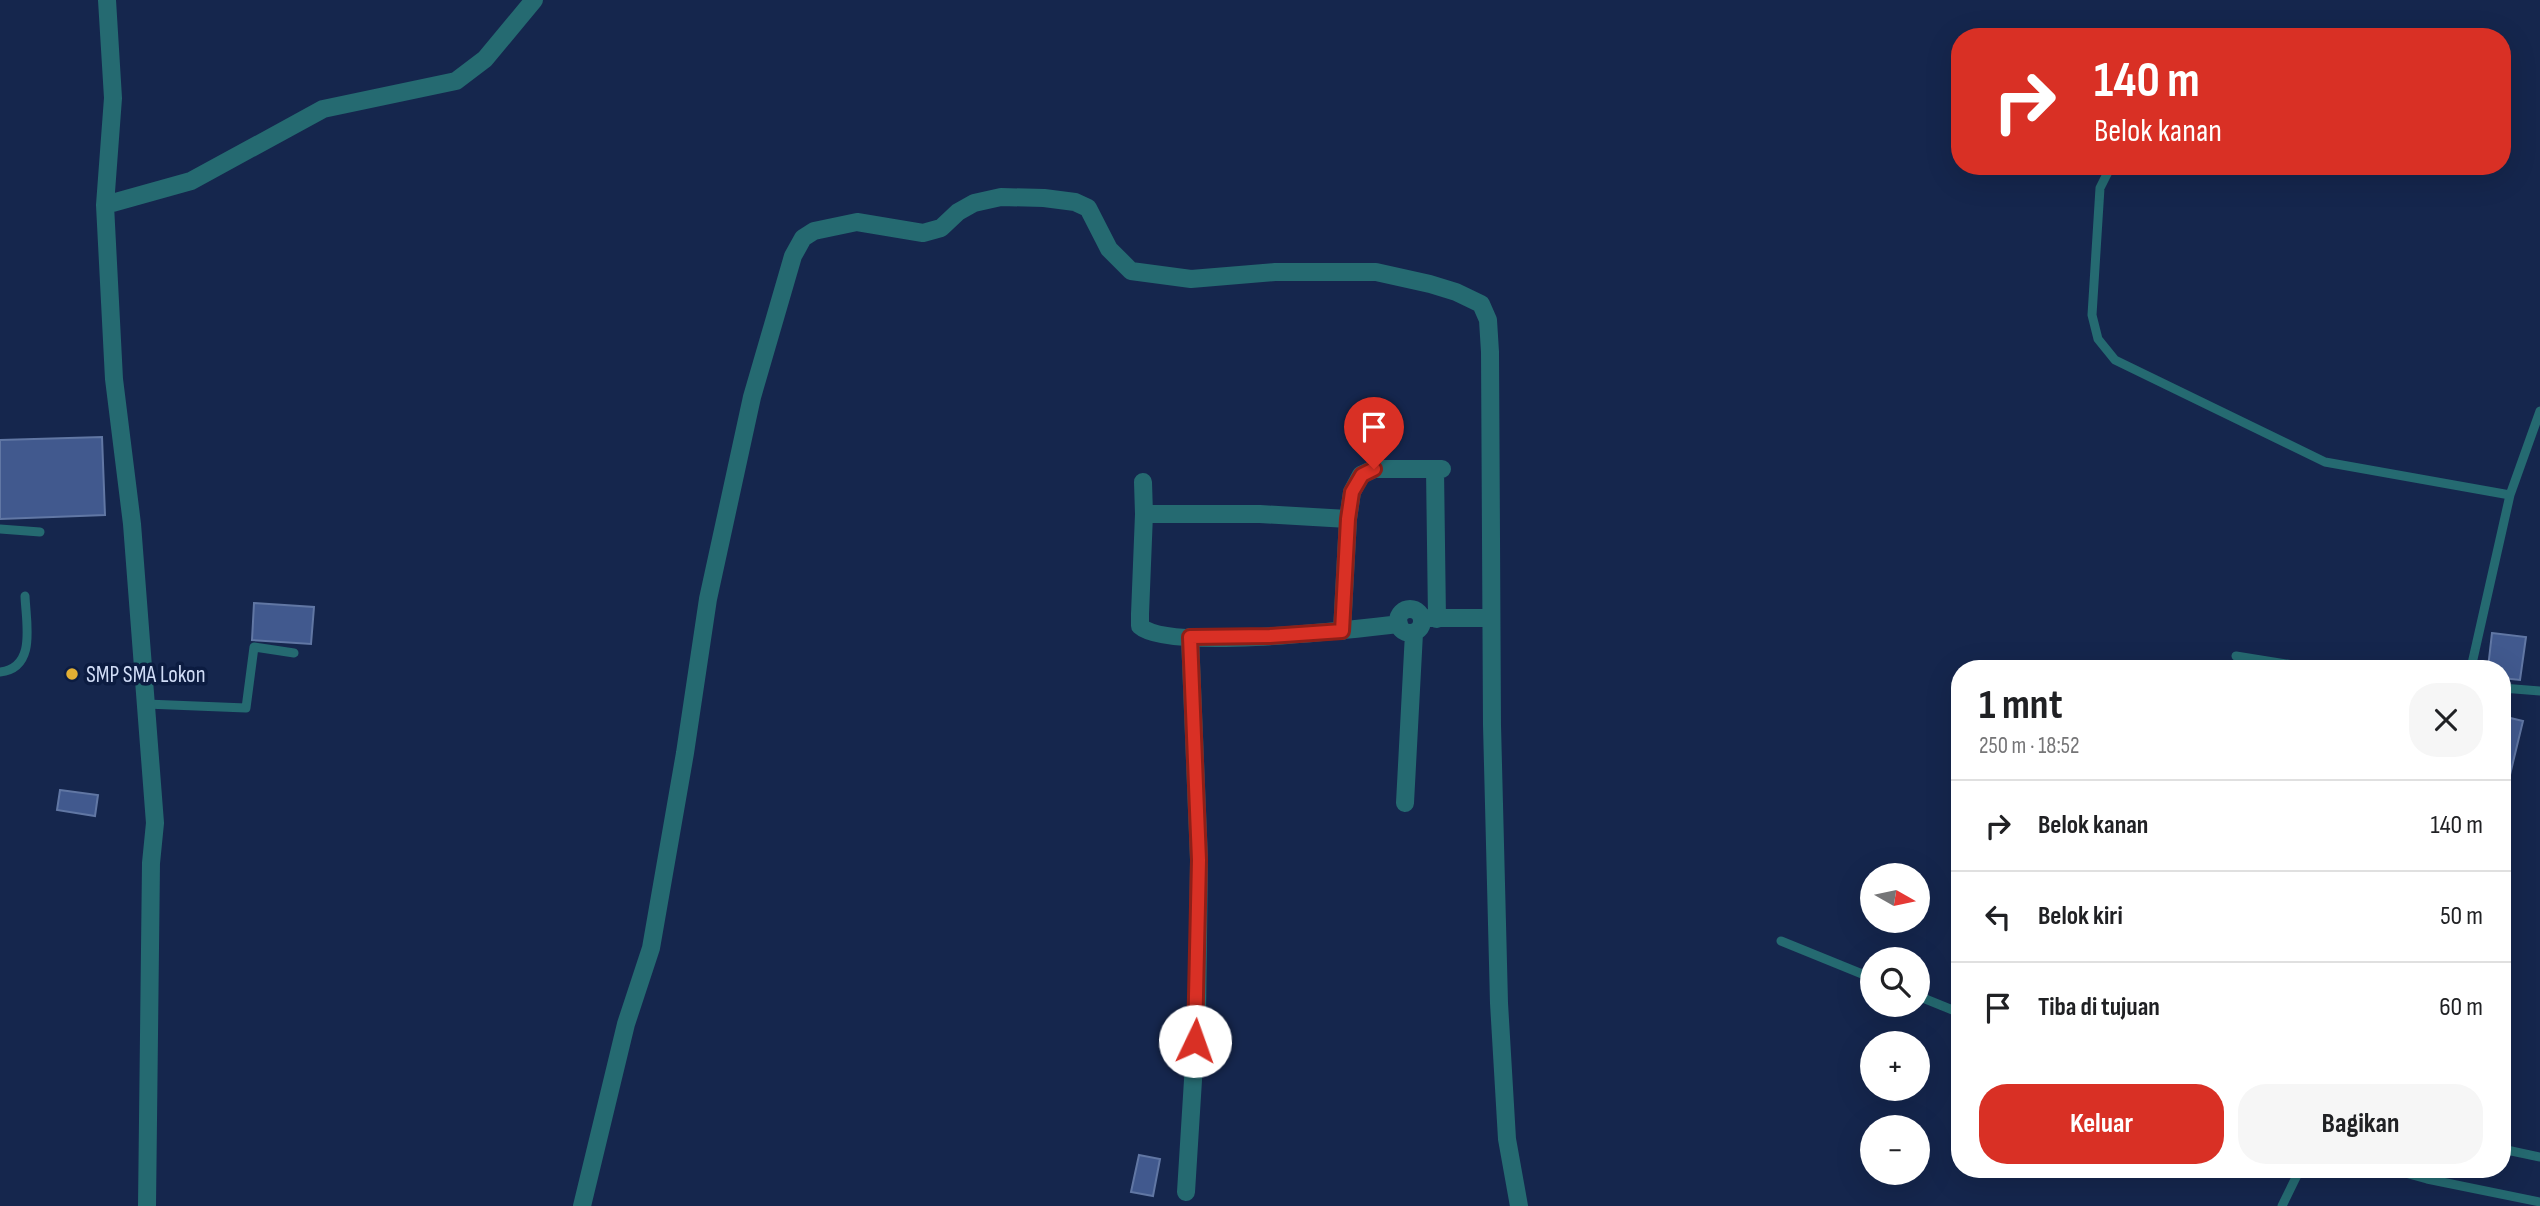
<!DOCTYPE html>
<html lang="id">
<head>
<meta charset="utf-8">
<style>
  :root { --surface:#fff; --page:#f6f6f6; --text:#202124; --muted:#757577; --line:#e0e0e0; --accent:#d93025 }
  body { margin:0; font-family:"Sofia Sans Condensed",sans-serif; background:var(--page); color:var(--text); height:100vh; display:flex; flex-direction:column; font-size:26px; white-space:nowrap }
  * { box-sizing:border-box; margin:0 }
  p { font-size:23px; color:var(--muted) }
  .icon { flex:none; width:38px; height:38px; fill:none; stroke:currentColor; stroke-width:2; stroke-linecap:round; stroke-linejoin:round }
  .map { position:relative; flex:1; overflow:hidden }
  .drawer { position:absolute; left:1951px; top:660px; width:560px; height:518px; display:flex; flex-direction:column; background:var(--surface); border-radius:28px; box-shadow:0 7px 28px #0002 }
  .drawer>* { flex:none }
  .banner { position:absolute; left:1951px; top:28px; width:560px; height:147px; border-radius:28px; box-shadow:0 7px 28px #0002; background:#d93025; color:#fff; overflow:hidden }
  .needle { width:46px; rotate:99deg }
  .fabs { position:absolute; left:1860px; top:863px; display:grid; gap:14px }
  .fabs a { display:grid; place-items:center; width:70px; height:70px; border-radius:50%; background:var(--surface); box-shadow:0 7px 28px #0002; font-size:35px }
  .pin { position:absolute; display:grid; place-items:center; width:60px; height:60px; color:#fff; margin:-72px -30px; border-radius:50% 50% 50% 0; rotate:-45deg; box-shadow:0 0 7px #0007 }
  .pin .icon { rotate:45deg }
  .me { position:absolute; width:77px; margin:-38px; rotate:3deg; stroke-linejoin:round; filter:drop-shadow(0 0 5px #0008) }
  .turn { display:flex; align-items:center; gap:24px; height:147px; padding:0 28px; font-size:32px }
  .turn .icon { width:91px; height:91px; stroke-width:2.5 }
  .turn b { display:block; font-size:49px; line-height:60px }
  .round { display:grid; place-items:center; flex:none; width:74px; height:74px; border-radius:28px; background:var(--page) }
  .headline { display:flex; align-items:center; justify-content:space-between; height:119px; padding:0 28px }
  h1 { font-size:42px; font-weight:700; line-height:52px }
  .primary-button { display:flex; gap:14px; margin-top:auto; padding:14px 28px }
  .primary-button a { flex:1; height:80px; border-radius:28px; background:var(--accent); color:#fff; font-size:28px; font-weight:700; line-height:80px; text-align:center }
  .primary-button a+a { background:var(--page); color:var(--text) }
  ul { padding:0; list-style:none }
  li { display:flex; align-items:center; gap:21px; height:91px; padding:0 28px; border-top:2px solid var(--line) }
  li div { flex:1 }
  li b { display:block; font-size:26px }
  li em { font-style:normal }
  .map>svg:first-child { display:block }
</style>
</head>
<body>
<div class="map">
<svg width="2540" height="1206" viewBox="0 0 2540 1206">
  <rect width="100%" height="100%" fill="#15264d"/>
  <path fill="#41598e" stroke="#6177a4" stroke-width="2" d="M102 437 105 515 0 519V440Z
    M254 603 314 607 311 644 252 640Z
    M2492 633 2526 637 2520 680 2502 678V668H2488Z
    M2502 716 2523 721 2508 783 2502 782Z
    M60 790 98 795 95 816 57 810Z
    M1139 1155 1160 1159 1153 1196 1131 1192Z"/>
  <g fill="none" stroke-linecap="round" stroke-linejoin="round">
    <path stroke="#256a71" stroke-width="9" d="M2111 166 2100 188 2092 315 2098 339 2115 360 2325 462 2510 495
      M0 529 40 532
      M2236 656 2312 668
      M2471 668 2510 495 2540 411
      M0 672C37 668 26 623 25 596
      M2502 688 2540 691
      M146 704 246 708 254 647 294 653
      M1781 941 1872 978
      M1918 996 1960 1013
      M2502 1149 2540 1157
      M2391 1169 2427 1179 2540 1202
      M2282 1206 2300 1169"/>
    <path stroke="#256a71" stroke-width="18" d="M107 0 113 98 105 205 114 379 132 524 155 823 151 863 147 1206
      M105 205 191 181 323 109 456 81 485 59 534 0
      M1435 469 1437 619
      M1143 482 1144 514 1140 614V626C1168 652 1355 629 1399 624
      M1144 514H1260L1348 519
      M1398 621a12 12 0 1 1 24 0a12 12 0 1 1-24 0Z
      M1428 618H1491
      M1342 631 1348 519 1352 492 1361 475 1374 469H1442
      M1405 803 1414 633
      M1186 1192 1197 1016 1199 860 1190 637
      M582 1206 626 1024 651 948 685 753 708 599 752 397 793 256 803 238 814 231 857 222 923 233 941 228 958 212 974 203 1001 197 1044 198 1075 202 1088 208 1109 249 1131 271 1191 279 1275 272H1376L1430 284 1456 292 1481 304 1488 320 1490 352 1492 725 1499 1003 1507 1139 1519 1206"/>
  </g>
  <g fill="none" stroke-linecap="round" stroke-linejoin="round">
    <g stroke="#8d1f18" stroke-width="18">
      <path id="route" d="M1195 1041 1199 860 1190 637 1270 636 1342 631 1348 519 1352 492 1362 475 1374 469"/>
    </g>
    <use href="#route" stroke="#d93025" stroke-width="12"/>
  </g>
  <circle fill="#e2af34" stroke="#0c1c41" stroke-width="2.5" cx="72" cy="674" r="7"/>
  <g text-anchor="middle" stroke-width="7" stroke-linejoin="round" paint-order="stroke">
    <g font-size="23" fill="#d0dcf6" stroke="#0c1c41" text-anchor="start">
      <text x="86" y="682">SMP SMA Lokon</text>
    </g>
  </g>
</svg>
<div class="fabs">
<a><svg class="needle" viewBox="-14 -14 28 28"><path d="M0-13l5 13h-10z" fill="#e53935"/><path d="M0 13l5-13h-10z" fill="#757577"/></svg></a>
<a><svg class="icon" aria-label="search" viewBox="0 0 24 24"><circle cx="10" cy="10" r="6"/><path d="M15 15l6 6"/></svg></a>
<a>+</a>
<a>−</a>
</div>
<div class="pin" style="left:1374px;top:469px;background:#d93025"><svg class="icon" aria-label="arrive" viewBox="0 0 24 24"><path d="M6 21V4h12l-3 4 3 4H6"/></svg></div>
<svg class="me" style="left:1195px;top:1041px" viewBox="-20 -20 40 40"><circle r="19" fill="#fff"/><path d="M0-13L10 11 0 6-10 11z" fill="#d93025"/></svg>
<div class="banner">
<div class="turn"><svg class="icon" aria-label="right" viewBox="0 0 24 24"><path d="M7 20v-9h11M14 6l5 5-5 5"/></svg><div><b>140 m</b>Belok kanan</div></div>
</div>
<section class="drawer">
<div class="headline"><div><h1>1 mnt</h1><p>250 m · 18:52</p></div><a class="round"><svg class="icon" aria-label="close" viewBox="0 0 24 24"><path d="M6 6l12 12M18 6L6 18"/></svg></a></div>
<ul>
<li><svg class="icon" aria-label="right" viewBox="0 0 24 24"><path d="M7 20v-9h11M14 6l5 5-5 5"/></svg><div><b>Belok kanan</b></div><em>140 m</em></li>
<li><svg class="icon" aria-label="left" viewBox="0 0 24 24"><path d="M17 20v-9H6M10 6l-5 5 5 5"/></svg><div><b>Belok kiri</b></div><em>50 m</em></li>
<li><svg class="icon" aria-label="arrive" viewBox="0 0 24 24"><path d="M6 21V4h12l-3 4 3 4H6"/></svg><div><b>Tiba di tujuan</b></div><em>60 m</em></li>
</ul>
<div class="primary-button"><a>Keluar</a><a>Bagikan</a></div>
</section>
</div>
</body>
</html>
